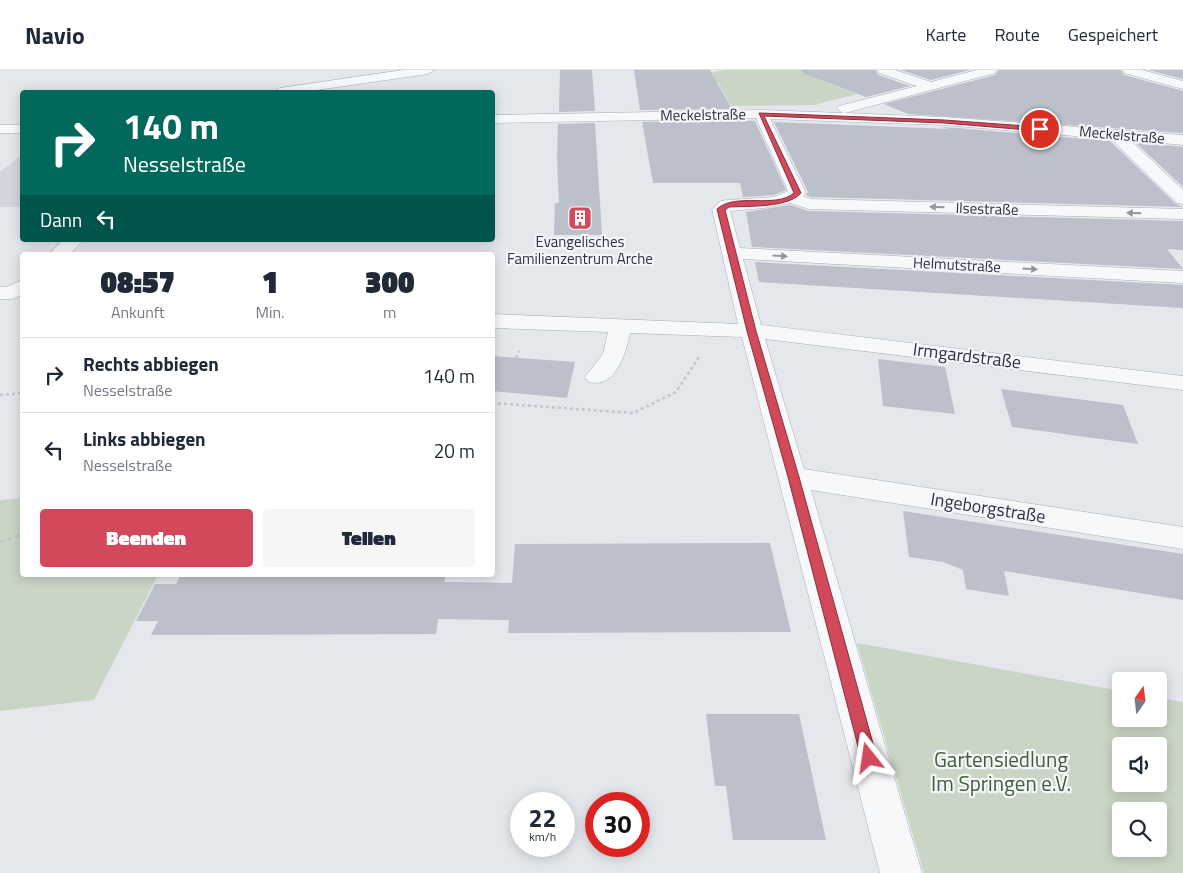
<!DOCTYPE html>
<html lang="de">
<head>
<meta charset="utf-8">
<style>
  :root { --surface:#fff; --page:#f6f6f7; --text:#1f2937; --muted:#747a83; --line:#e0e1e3; --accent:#d1495b }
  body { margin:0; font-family:"Titillium Web",sans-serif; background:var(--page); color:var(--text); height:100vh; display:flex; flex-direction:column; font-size:19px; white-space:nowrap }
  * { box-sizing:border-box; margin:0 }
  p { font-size:16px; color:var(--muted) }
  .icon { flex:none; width:28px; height:28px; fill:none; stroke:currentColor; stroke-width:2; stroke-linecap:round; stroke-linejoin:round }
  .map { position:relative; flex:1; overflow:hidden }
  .details { position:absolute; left:20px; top:182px; width:475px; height:325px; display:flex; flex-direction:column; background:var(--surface); border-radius:5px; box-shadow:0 2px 12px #0003 }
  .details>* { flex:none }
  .guide { position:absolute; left:20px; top:20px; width:475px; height:152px; border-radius:5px; box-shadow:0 2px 12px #0003; background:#00695c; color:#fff; overflow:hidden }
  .needle { width:32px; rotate:14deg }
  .fabs { position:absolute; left:1112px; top:602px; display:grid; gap:10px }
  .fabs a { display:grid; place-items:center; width:55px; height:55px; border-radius:5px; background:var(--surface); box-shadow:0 2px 12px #0003; font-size:25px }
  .speed { position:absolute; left:510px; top:722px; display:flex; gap:10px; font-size:25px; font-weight:700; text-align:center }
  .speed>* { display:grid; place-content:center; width:65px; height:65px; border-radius:50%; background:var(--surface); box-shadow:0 2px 12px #0003; line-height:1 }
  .speed small { font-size:12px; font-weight:400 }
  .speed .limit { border:8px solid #d22; background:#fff; color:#111 }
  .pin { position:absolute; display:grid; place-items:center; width:42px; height:42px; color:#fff; margin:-21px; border:2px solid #fff; border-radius:50%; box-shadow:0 1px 5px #0007 }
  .me { position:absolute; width:55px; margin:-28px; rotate:345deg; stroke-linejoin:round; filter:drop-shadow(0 0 4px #0008) }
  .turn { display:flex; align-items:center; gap:18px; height:105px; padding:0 20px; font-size:22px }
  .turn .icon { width:65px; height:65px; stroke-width:2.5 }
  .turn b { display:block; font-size:35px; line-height:42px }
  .then { display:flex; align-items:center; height:48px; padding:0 20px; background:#0003; gap:10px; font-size:19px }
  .eta { display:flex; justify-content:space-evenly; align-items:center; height:85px; text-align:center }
  .eta b { font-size:30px; font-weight:800; line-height:35px }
  .primary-button { display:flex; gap:10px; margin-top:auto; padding:10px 20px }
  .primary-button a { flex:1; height:58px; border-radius:5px; background:var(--accent); color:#fff; font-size:20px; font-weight:800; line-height:58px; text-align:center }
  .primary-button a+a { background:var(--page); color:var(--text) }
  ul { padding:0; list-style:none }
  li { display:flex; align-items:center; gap:15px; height:75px; padding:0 20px; border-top:1px solid var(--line) }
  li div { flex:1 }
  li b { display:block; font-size:19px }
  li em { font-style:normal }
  header { display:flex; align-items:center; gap:30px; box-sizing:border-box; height:70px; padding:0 25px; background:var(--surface); border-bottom:1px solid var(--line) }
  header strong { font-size:24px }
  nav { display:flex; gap:28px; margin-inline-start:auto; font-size:18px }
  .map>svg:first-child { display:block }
</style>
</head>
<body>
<header>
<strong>Navio</strong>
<nav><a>Karte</a><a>Route</a><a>Gespeichert</a></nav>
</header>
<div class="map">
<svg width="1183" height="803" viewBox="0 0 1183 803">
  <rect width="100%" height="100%" fill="#e4e7ec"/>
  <path fill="#d2d6de" d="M22 85V137H0V102Z"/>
  <path fill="#c9d6c5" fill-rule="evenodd" d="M727 0H803L825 12 857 24 814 35 731 36 719 14 707 3Z
    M22 428V505H158L94 630 0 641V430Z
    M857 573 1121 621V649H1159V628L1183 632V803H924ZM1121 676H1159V714H1121ZM1121 741H1159V779H1121Z"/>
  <path fill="#bbc0ca" d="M560 0H592L595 41 559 42Z
    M634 0H710L732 39 640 40Z
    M802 0H875L878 5 910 16 866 27 802 3Z
    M901 0H970L931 10Z
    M999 0H1120L1124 5 1183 21V63L908 44 884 34 995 5Z
    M1149 0H1183V9Z
    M739 50 755 51 786 120 774 125 743 127 740 113H653L642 52Z
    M774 52 949 59 942 57H944L1110 71 1176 134 1183 137 811 127 806 125 808 122Z
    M595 53 602 165H554L555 133H559L557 89 558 54Z
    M1135 72 1183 77V117Z
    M790 135 809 141 1183 151V180L1167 179 1183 199 752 177 746 142Z
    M755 192 1183 215V238L759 212Z
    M492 286 575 292 567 328 492 321Z
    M878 289 945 297 955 344 883 336Z
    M1001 319 1123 335 1138 374 1012 357Z
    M903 441 1183 484V530L1004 501 1009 526 966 519 963 500 943 492 909 487Z
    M770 473 791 562 508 563 509 550 438 549 436 564 151 565 158 551H136L155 514H176L181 505H446L444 512 512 513 515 474Z
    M706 644H799L826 770H733L726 716H715Z"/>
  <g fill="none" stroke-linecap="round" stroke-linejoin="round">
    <g stroke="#a9aeb7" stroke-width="1">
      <path id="minor" d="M403 0H434L428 4 303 22H273L280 18Z
        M877 0H895L931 12 977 0H997L995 3 845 43 944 47 1183 65V75L1130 70 1183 120V134L1177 133 1111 69 944 55 770 49 806 123 803 126 811 129 1183 139V149L809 139 790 133 764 138 730 141 740 178 1183 201V213L743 189 761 255 1183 306V320L765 269 804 399 1183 457V479L811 420 922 803H880L742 267 630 263C626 284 615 319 589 312L585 307 603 284 608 262 492 258V244L738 254 712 139 721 131 727 130 774 127 788 121 756 48 492 53V45L761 40 843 43 837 39 839 36 917 16 879 3Z
        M1122 0H1142L1183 11V19L1124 3Z
        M0 55H22V63H0Z
        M63 170H83L69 185H48Z
        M22 210V225L12 229H0V217H7Z"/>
    </g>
    <path stroke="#c2c5cb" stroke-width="2.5" stroke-dasharray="3 3" stroke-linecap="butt" d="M516 288 519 281
      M0 325 22 323
      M492 333 633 343 676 322 699 287
      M493 333 495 327"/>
    <path stroke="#c2c5cb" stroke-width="3" stroke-dasharray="4 4" stroke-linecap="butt" d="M0 472 22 464"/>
    <use href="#minor" fill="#f7f8fa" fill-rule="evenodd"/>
  </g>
  <defs><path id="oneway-solid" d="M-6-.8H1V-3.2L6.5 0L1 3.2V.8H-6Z" transform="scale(1.25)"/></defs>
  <g fill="#9196a0">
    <use href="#oneway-solid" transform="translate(937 137) rotate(-178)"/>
    <use href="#oneway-solid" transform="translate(1134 143) rotate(-178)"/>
    <use href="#oneway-solid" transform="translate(780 186) rotate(3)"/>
    <use href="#oneway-solid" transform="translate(1030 199) rotate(3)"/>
  </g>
  <path fill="#d1495b" stroke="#882f3b" d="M759 43 944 50 1040 57 1043 59 1040 61 944 53 764 46 801 123C788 138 748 136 729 137L725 140 756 261 799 407 877 688 875 694 869 696 864 694 861 688 788 407 747 261 717 139C736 122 776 139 794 123Z"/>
  <defs>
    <g id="building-square" transform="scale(1.25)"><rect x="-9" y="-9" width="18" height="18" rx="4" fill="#d1495b" stroke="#f4f6f9"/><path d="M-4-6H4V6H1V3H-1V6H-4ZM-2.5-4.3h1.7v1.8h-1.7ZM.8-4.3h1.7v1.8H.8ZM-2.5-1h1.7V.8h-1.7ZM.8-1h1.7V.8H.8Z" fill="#fff"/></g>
  </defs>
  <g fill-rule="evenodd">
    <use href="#building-square" x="580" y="148"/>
  </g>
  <g text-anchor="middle" stroke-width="4.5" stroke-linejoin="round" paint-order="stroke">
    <g font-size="15" fill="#2b3445" stroke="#f4f6f9">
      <text transform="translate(703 45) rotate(-1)" y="5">Meckelstraße</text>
      <text transform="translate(1122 65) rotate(5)" y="5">Meckelstraße</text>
      <text transform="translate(987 139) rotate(2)" y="5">Ilsestraße</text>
      <text transform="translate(957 195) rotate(3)" y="5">Helmutstraße</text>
    </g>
    <g font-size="15" fill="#2b3445" stroke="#f4f6f9">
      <text x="580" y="177">Evangelisches<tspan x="580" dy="17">Familienzentrum Arche</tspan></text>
    </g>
    <g font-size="18" fill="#2b3445" stroke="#f4f6f9">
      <text transform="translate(967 286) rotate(7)" y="6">Irmgardstraße</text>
      <text transform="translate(988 438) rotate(9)" y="6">Ingeborgstraße</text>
    </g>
    <g font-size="21" fill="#3f6138" stroke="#f4f6f9">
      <text x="1001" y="697">Gartensiedlung<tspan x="1001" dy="24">Im Springen e.V.</tspan></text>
    </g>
  </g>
</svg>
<div class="fabs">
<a><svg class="needle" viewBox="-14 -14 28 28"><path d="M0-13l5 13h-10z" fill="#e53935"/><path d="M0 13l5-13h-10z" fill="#747a83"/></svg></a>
<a><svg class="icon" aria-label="sound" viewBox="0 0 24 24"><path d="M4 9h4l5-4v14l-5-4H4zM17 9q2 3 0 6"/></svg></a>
<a><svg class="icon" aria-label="search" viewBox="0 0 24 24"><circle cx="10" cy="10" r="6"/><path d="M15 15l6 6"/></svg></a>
</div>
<div class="speed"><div>22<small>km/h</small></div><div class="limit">30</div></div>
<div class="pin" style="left:1040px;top:59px;background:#d93025"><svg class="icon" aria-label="arrive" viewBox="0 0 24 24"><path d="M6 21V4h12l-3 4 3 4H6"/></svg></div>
<svg class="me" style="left:869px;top:688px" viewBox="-20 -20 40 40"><path d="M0-17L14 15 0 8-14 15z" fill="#d1495b" stroke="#fff" stroke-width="4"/></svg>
<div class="guide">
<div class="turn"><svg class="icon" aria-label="right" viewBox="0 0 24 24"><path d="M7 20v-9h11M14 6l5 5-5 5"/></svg><div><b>140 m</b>Nesselstraße</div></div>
<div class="then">Dann<svg class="icon" aria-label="left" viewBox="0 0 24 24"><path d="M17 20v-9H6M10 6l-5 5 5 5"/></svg></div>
</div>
<section class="details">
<div class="eta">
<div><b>08:57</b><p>Ankunft</p></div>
<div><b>1</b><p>Min.</p></div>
<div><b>300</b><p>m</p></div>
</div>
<ul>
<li><svg class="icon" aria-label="right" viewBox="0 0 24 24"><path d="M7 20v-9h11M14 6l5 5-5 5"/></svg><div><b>Rechts abbiegen</b><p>Nesselstraße</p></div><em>140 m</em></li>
<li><svg class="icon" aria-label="left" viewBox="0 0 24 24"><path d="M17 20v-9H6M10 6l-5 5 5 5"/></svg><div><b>Links abbiegen</b><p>Nesselstraße</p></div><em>20 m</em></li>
</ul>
<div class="primary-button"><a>Beenden</a><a>Teilen</a></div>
</section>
</div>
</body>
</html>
